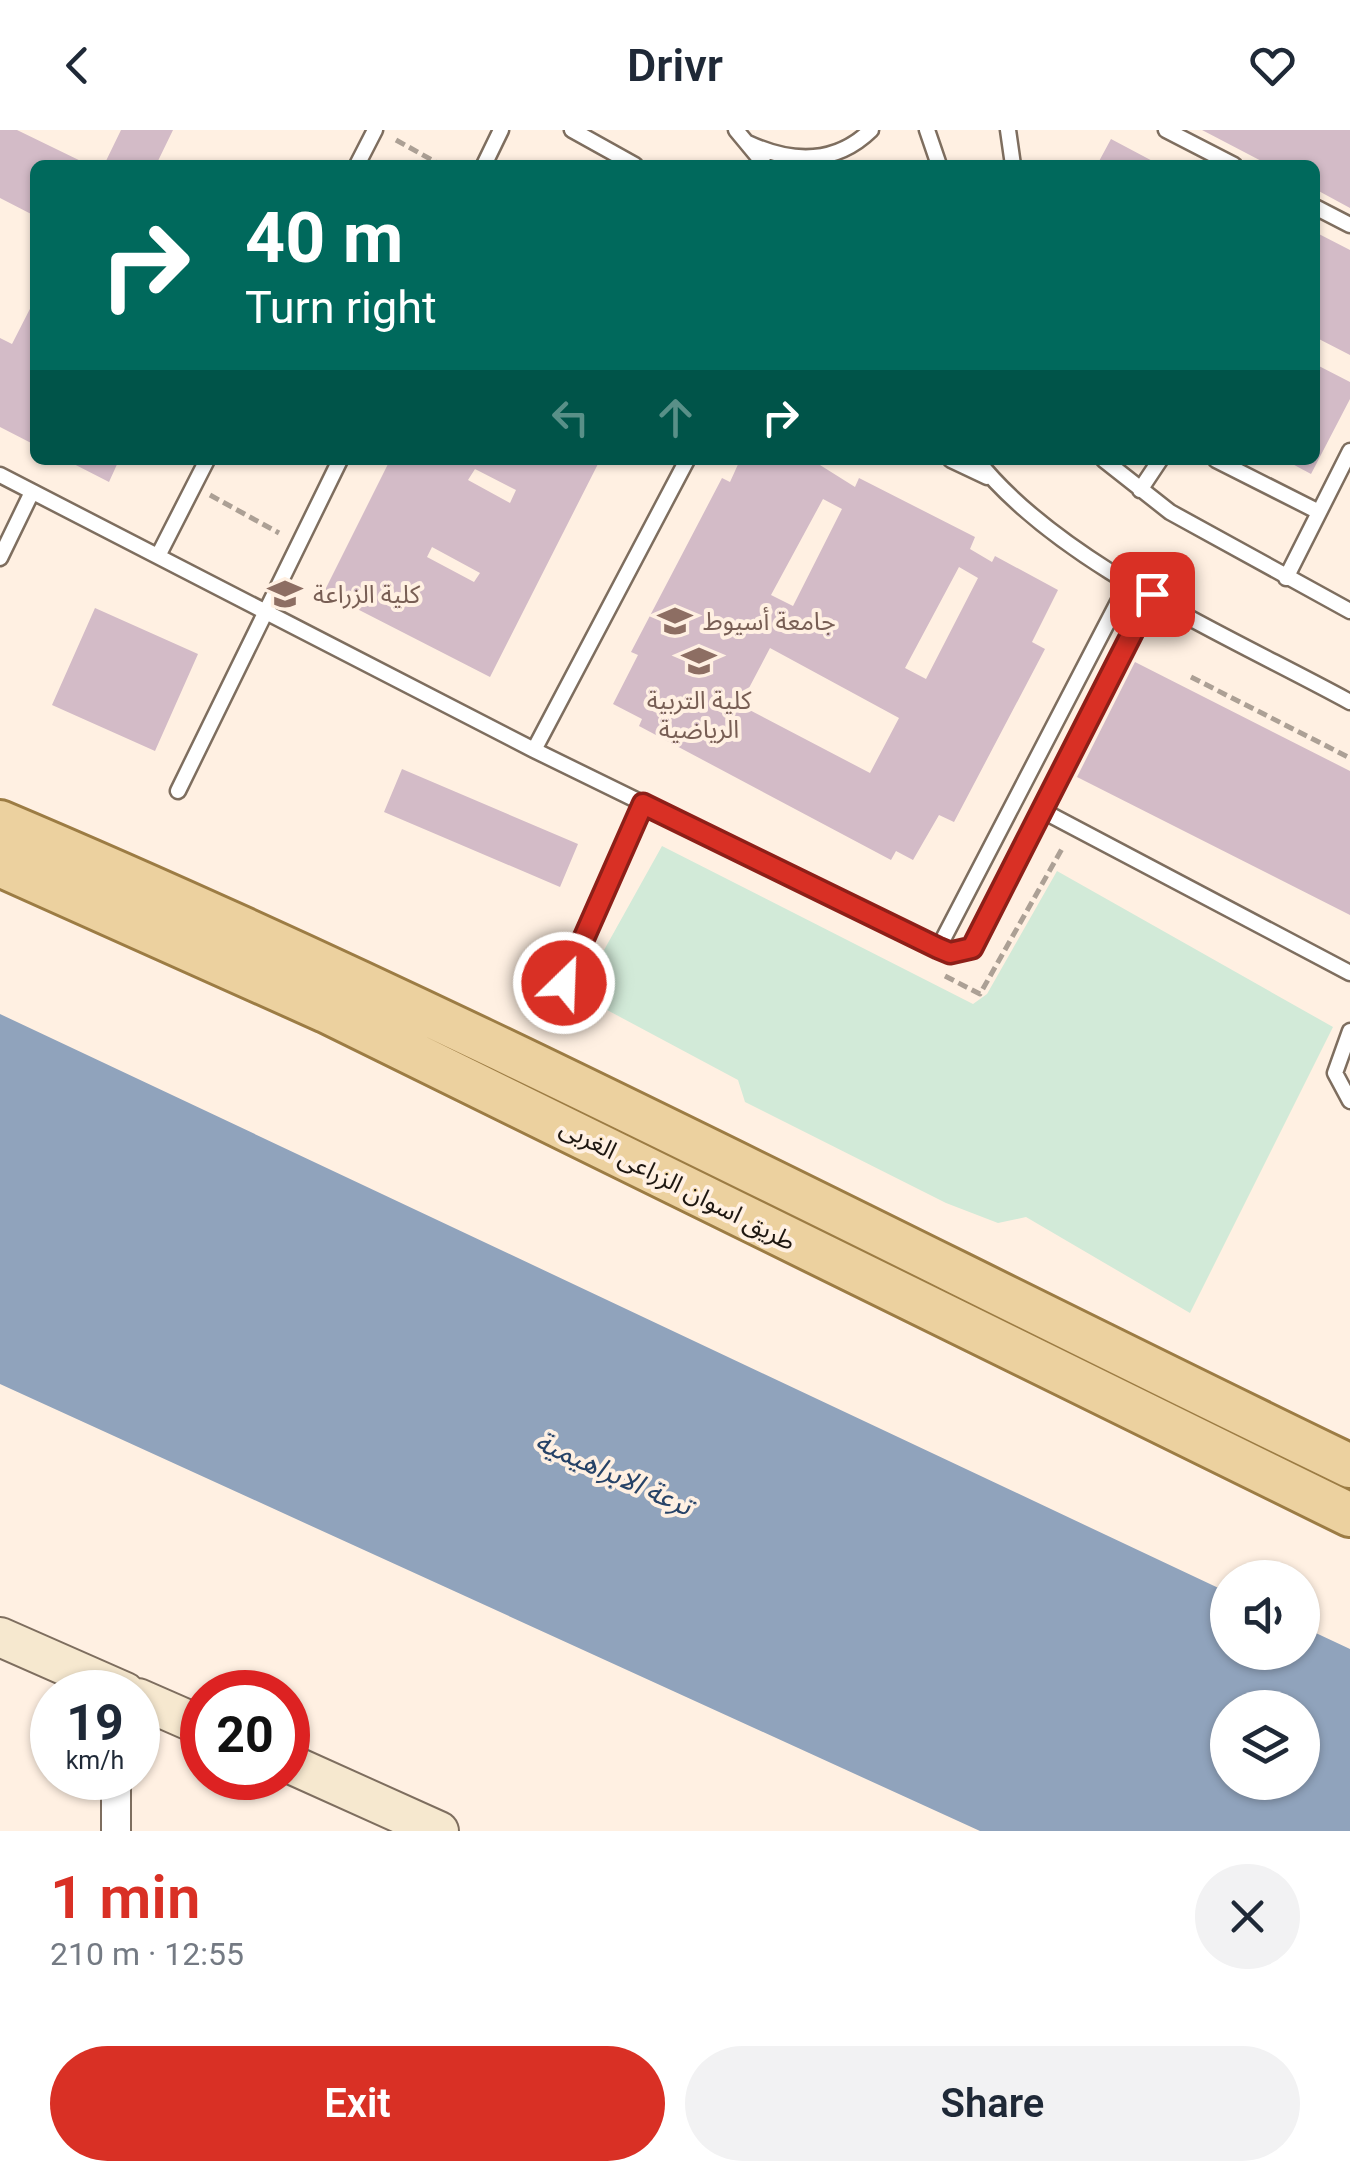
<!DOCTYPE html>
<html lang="en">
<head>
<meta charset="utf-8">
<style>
  :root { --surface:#fff; --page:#f2f2f3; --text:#1f2937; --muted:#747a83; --accent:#d93025 }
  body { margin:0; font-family:Roboto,"Noto Sans Arabic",sans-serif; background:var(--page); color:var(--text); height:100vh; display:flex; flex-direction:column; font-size:38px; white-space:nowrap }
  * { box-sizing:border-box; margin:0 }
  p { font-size:32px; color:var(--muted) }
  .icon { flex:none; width:55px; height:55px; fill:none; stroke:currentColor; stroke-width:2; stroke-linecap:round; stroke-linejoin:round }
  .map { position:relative; height:1701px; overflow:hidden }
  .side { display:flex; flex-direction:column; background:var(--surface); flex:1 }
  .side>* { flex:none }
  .banner { position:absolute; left:30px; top:30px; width:1290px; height:305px; border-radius:15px; box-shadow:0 2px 8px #0004; background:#00695c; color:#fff; overflow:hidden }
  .tools { position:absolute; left:1210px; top:1430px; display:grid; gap:20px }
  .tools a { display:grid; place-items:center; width:110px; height:110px; border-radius:50%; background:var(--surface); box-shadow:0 2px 8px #0004; font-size:50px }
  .speed { position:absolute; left:30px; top:1540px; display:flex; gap:20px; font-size:50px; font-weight:700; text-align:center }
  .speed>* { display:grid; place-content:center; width:130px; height:130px; border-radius:50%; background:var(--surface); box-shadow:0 2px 8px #0004; line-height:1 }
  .speed small { font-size:25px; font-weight:400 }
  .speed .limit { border:15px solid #d22; background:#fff; color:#111 }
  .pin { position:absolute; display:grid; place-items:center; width:85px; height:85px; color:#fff; margin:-42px; border-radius:20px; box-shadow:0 5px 15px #0006 }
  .me { position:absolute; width:110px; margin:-55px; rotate:24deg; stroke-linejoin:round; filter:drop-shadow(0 0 8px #0008) }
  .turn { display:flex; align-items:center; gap:35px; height:210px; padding:0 50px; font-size:45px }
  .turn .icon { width:130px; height:130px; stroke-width:2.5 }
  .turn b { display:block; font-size:70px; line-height:85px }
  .lanes { display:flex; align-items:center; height:95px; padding:0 50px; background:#0003; justify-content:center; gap:50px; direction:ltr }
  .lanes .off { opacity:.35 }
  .round { display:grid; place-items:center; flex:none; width:105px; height:105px; border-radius:52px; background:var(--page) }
  .headline { display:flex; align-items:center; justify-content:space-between; height:170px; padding:0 50px }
  h1 { font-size:60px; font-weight:600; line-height:75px; color:var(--accent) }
  .primary-button { display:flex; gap:20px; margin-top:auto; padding:20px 50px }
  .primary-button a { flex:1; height:115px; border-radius:60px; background:var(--accent); color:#fff; font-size:40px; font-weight:600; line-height:115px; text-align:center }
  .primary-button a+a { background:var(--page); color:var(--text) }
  header { display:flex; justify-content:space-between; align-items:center; height:130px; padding:0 50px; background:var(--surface); font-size:45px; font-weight:600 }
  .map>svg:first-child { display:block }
</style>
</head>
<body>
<header><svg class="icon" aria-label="back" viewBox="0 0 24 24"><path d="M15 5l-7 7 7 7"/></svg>Drivr<svg class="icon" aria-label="heart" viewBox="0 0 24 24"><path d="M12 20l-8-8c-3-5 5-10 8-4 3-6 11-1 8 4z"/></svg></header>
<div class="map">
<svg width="1350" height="1701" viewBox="0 0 1350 1701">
  <rect width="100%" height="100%" fill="#fff0e2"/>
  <path fill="#d2ead8" d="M662 716 973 874 987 864 1057 741 1333 897 1190 1183 1026 1087 998 1093 946 1073 745 972 738 950 579 865Z"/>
  <path fill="#90a3bc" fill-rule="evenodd" d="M0 884 1227 1462 1228 1522H1302L1303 1497 1350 1519V1701H980L0 1254ZM1228 1578H1302V1652H1228Z"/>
  <path fill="#d3bbc7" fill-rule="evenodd" d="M0 0H17L89 35H35V86L0 68Z
    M121 0H173L156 35H104Z
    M1202 0H1350V78L1315 59V35H1269Z
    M1111 9 1160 35H1097Z
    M1315 102 1350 120V225L1315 207Z
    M35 169V315L0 297V208L12 214Z
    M1315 234 1350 252V269L1311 344 1285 330H1315Z
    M66 330H119L109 352Z
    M390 330H600L490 547 324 462ZM475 339 516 360 510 373 468 350ZM432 417 480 443 474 452 427 427Z
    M740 330H812L855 357 859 348 975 407 970 419 992 432 995 426 1058 460 1032 512 1045 519 954 692 939 685 913 730 896 721 891 730 639 596 642 589 613 574 638 525 631 522 722 348 730 352ZM823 369 842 379 793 476 771 465ZM959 437 978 448 926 549 905 538ZM770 518 899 588 870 643 740 575Z
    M95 478 198 524 155 621 52 575Z
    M1135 532 1350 641V785L1077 647Z
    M402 639 578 714 560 757 384 682Z"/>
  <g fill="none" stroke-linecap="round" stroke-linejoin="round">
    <g stroke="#7e6e5f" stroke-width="19">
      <path id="lane" d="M572 0 635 35
        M736 0 765 35
        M927 0 939 35
        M1008 0 1013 35
        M1166 0 1234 35
        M748 13C791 33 835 35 871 0
        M357 35 375 0
        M484 35 501 0
        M1315 77 1350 95
        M951 330 987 347
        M977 330C1059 434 1233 508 1350 572
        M1104 330 1170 382 1350 481
        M1216 330 1319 382
        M0 345 534 620 949 823 972 817 979 808 1152 464
        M1140 360 1160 330
        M158 426 207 330
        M0 428 32 362
        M1286 448 1350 321
        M534 620 687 330
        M178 661 340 330
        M1043 681 1350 843
        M938 819 1129 451
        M564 853 643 674
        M1350 901 1335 943 1350 971"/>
    </g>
    <g stroke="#7e6e5f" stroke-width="32">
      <path id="street" d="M116 1701V1648"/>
    </g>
    <g stroke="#7e6e5f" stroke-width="42">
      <path id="secondary" d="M0 1507 125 1562
        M138 1568 202 1596
        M288 1633 439 1701"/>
    </g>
    <g stroke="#9c7c44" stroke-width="48">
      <path id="primary" d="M0 692C459 886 901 1119 1350 1336
        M0 735 326 881 1350 1385"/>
    </g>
    <path stroke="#aca095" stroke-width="5" stroke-dasharray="10 5" stroke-linecap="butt" d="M396 10 441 35
      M210 365 279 403
      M1191 547 1350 628
      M945 846 980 864 1063 717"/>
    <use href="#lane" stroke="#fff" stroke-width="14"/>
    <use href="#street" stroke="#fff" stroke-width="28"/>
    <use href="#secondary" stroke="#f6e8cf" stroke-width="38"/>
    <use href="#primary" stroke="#ecd19f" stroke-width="42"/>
  </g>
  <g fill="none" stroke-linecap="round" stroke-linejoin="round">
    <g stroke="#8d1f18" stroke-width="25">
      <path id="route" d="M564 853 643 674 938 818 950 823 972 818 1152 464"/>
    </g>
    <use href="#route" stroke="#d93025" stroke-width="18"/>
  </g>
  <defs>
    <g id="university-bare" transform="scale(2.7)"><path d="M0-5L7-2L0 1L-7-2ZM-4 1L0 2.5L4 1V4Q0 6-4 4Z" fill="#8d6e63" stroke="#fff0e2" stroke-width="2.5" paint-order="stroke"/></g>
  </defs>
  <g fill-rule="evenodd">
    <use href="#university-bare" x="285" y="464"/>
    <use href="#university-bare" x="675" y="491"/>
    <use href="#university-bare" x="699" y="531"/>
  </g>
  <g text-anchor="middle" stroke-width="8" stroke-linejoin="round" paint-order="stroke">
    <g font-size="25" fill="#785e54" stroke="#fff0e2" text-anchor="start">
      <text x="313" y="473">كلية الزراعة</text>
      <text x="703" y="500">جامعة أسيوط</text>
      <text x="699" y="579" text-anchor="middle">كلية التربية<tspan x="699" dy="29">الرياضية</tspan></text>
    </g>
    <g font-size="25" fill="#1e1711" stroke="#fff0e2">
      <text transform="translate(678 1054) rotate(27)" y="9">طريق اسوان الزراعى الغربى</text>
    </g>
    <g font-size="28" font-style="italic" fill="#264267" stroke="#fff0e2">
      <text transform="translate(614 1343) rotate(24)" y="10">ترعة الابراهيمية</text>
    </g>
  </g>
</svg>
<div class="tools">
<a><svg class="icon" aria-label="sound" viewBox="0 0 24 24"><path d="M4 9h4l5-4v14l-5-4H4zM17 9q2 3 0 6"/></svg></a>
<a><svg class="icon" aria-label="layers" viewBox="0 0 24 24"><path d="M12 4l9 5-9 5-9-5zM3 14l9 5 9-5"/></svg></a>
</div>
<div class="speed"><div>19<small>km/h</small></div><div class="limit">20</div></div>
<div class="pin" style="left:1152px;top:464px;background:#d93025"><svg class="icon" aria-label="arrive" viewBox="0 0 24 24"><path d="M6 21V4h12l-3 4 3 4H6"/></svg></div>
<svg class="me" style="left:564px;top:853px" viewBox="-20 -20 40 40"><circle r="17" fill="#d93025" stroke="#fff" stroke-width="3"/><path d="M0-11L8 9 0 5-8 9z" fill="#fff"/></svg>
<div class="banner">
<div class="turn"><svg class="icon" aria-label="right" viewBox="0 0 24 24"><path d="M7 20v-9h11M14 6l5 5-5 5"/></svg><div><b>40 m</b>Turn right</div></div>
<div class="lanes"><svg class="icon off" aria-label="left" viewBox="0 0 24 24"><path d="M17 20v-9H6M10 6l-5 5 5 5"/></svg><svg class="icon off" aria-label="ahead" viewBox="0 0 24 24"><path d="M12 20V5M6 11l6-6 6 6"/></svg><svg class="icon" aria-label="right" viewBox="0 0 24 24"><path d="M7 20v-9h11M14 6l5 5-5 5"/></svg></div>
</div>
</div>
<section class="side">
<div class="headline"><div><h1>1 min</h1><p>210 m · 12:55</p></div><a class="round"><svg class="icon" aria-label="close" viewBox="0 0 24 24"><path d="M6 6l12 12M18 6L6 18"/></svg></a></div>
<div class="primary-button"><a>Exit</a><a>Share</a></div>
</section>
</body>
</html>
